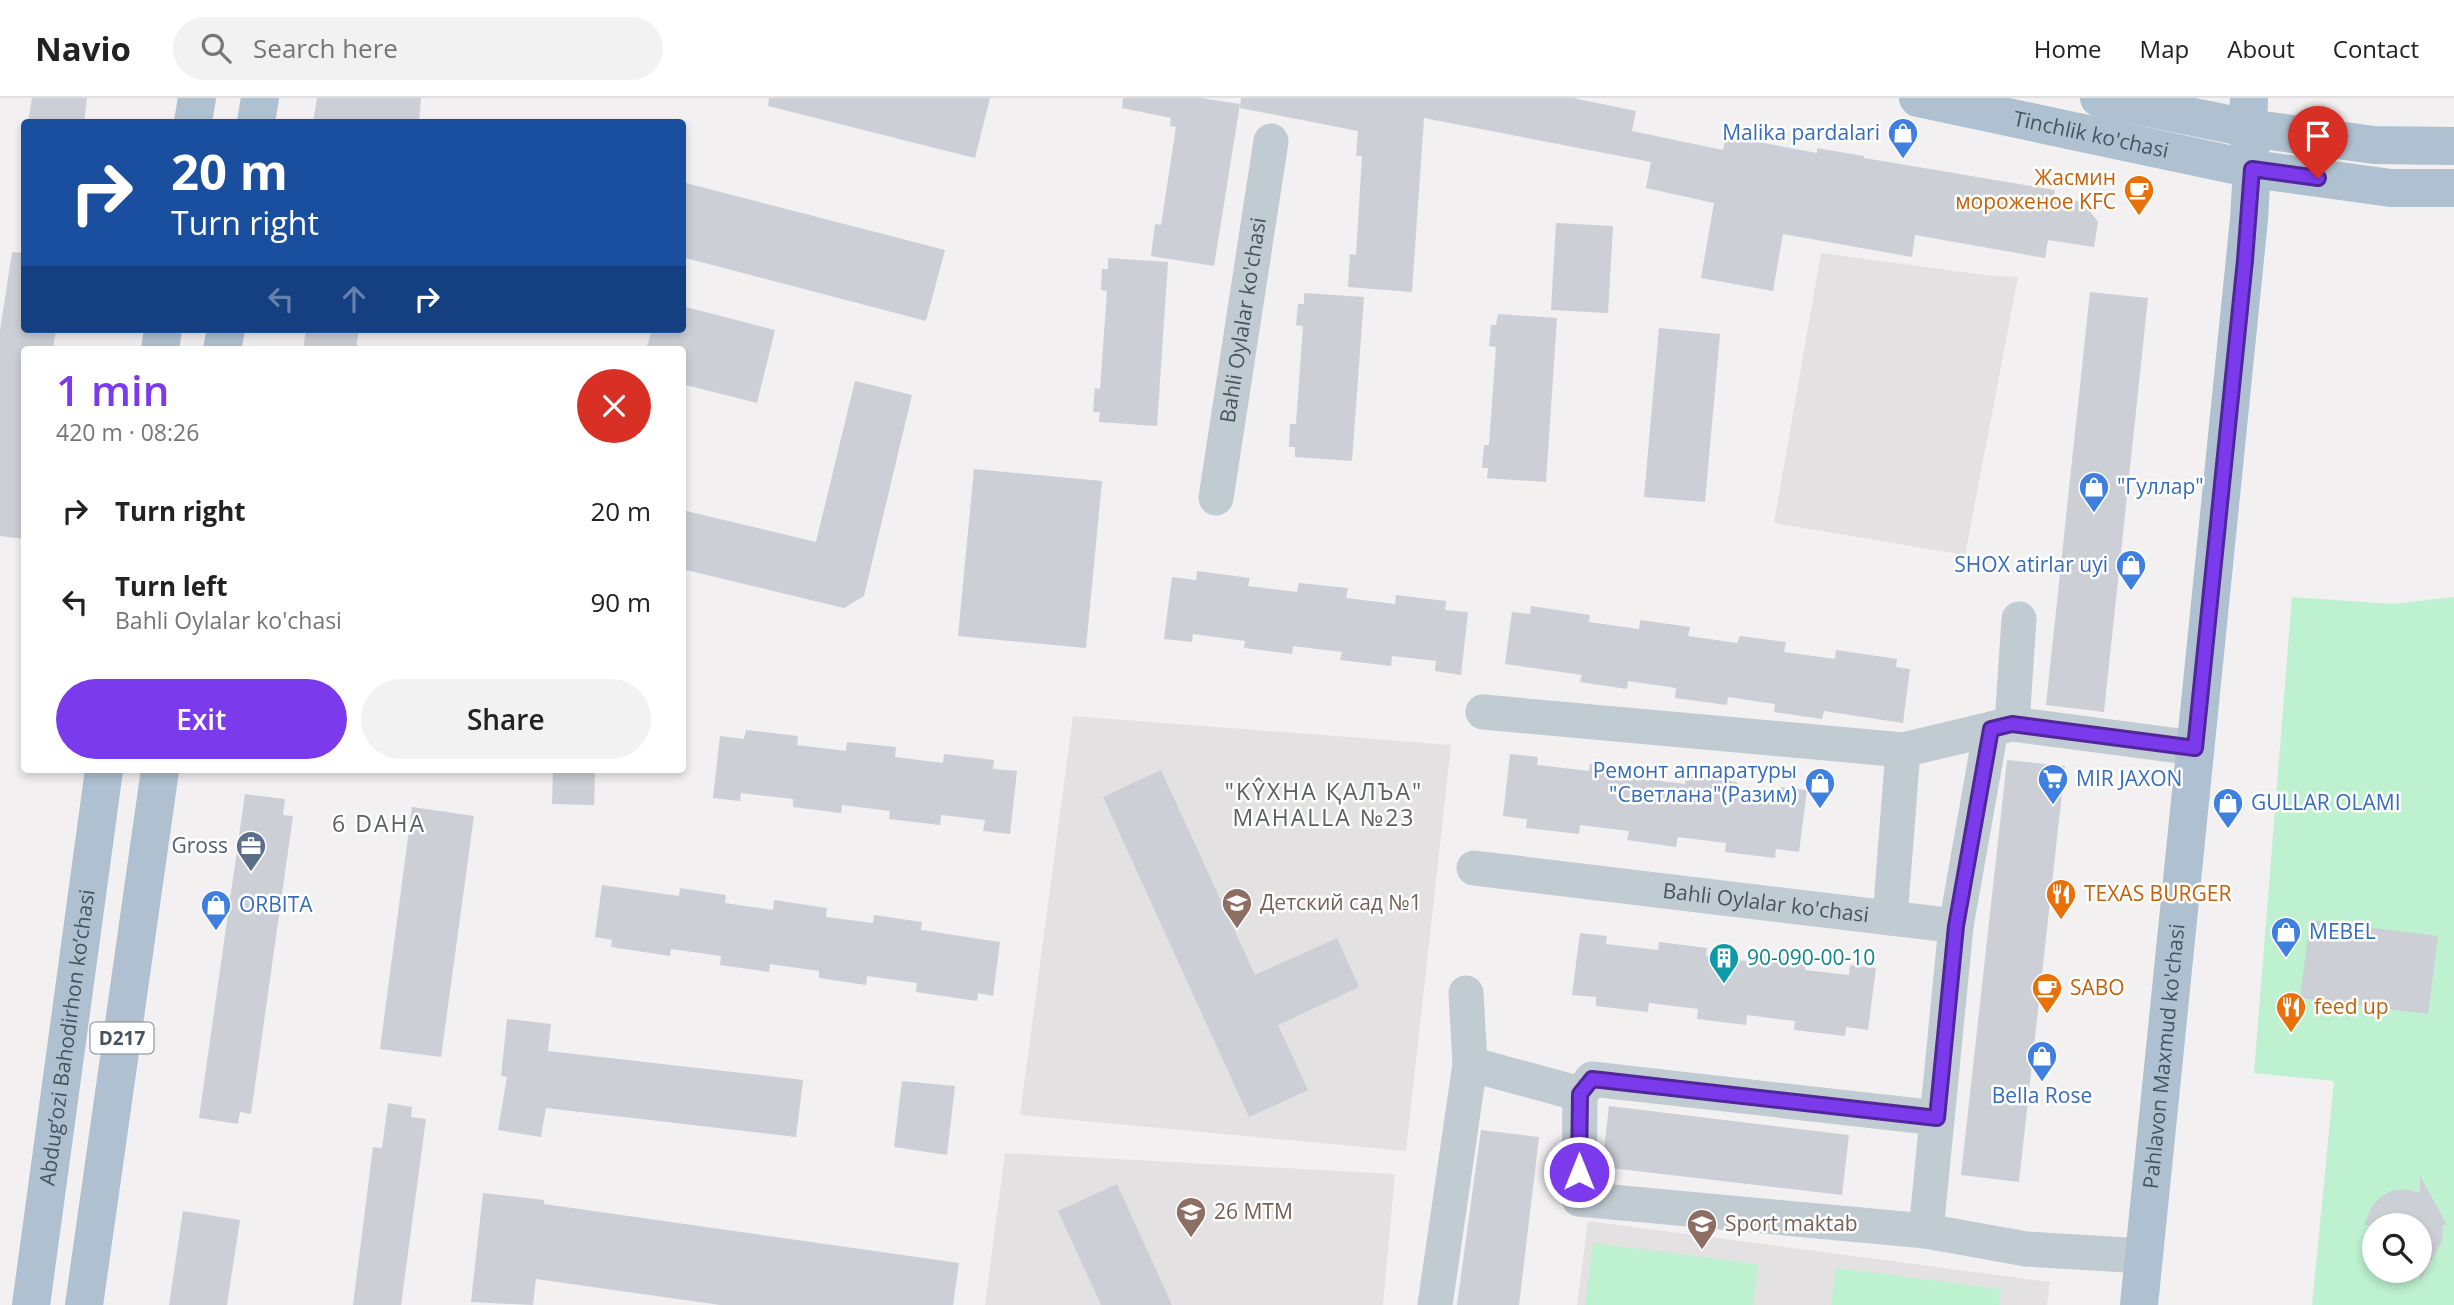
<!DOCTYPE html>
<html lang="en">
<head>
<meta charset="utf-8">
<style>
  :root { --surface:#fff; --page:#f2f2f2; --text:#222; --muted:#767676; --line:#e0e0e0; --accent:#7c3aed }
  body { margin:0; font-family:"Open Sans",sans-serif; background:var(--page); color:var(--text); height:100vh; display:flex; flex-direction:column; font-size:26px; white-space:nowrap }
  * { box-sizing:border-box; margin:0 }
  p { font-size:23px; color:var(--muted) }
  .icon { flex:none; width:38px; height:38px; fill:none; stroke:currentColor; stroke-width:2; stroke-linecap:round; stroke-linejoin:round }
  .map { position:relative; flex:1; overflow:hidden }
  .panel { position:absolute; left:21px; top:248px; width:665px; height:427px; display:flex; flex-direction:column; background:var(--surface); border-radius:7px; box-shadow:0 4px 10px #0003 }
  .panel>* { flex:none }
  .top-card { position:absolute; left:21px; top:21px; width:665px; height:214px; border-radius:7px; box-shadow:0 4px 10px #0003; background:#1a4fa0; color:#fff; overflow:hidden }
  .controls { position:absolute; left:2362px; top:1115px; display:grid; gap:14px }
  .controls a { display:grid; place-items:center; width:70px; height:70px; border-radius:50%; background:var(--surface); box-shadow:0 4px 10px #0003; font-size:35px }
  .pin { position:absolute; display:grid; place-items:center; width:60px; height:60px; color:#fff; margin:-72px -30px; border-radius:50% 50% 50% 0; rotate:-45deg; box-shadow:0 0 7px #0007 }
  .pin .icon { rotate:45deg }
  .me { position:absolute; width:77px; margin:-38px; rotate:0deg; stroke-linejoin:round; filter:drop-shadow(0 0 5px #0008) }
  .turn { display:flex; align-items:center; gap:24px; height:147px; padding:0 35px; font-size:32px }
  .turn .icon { width:91px; height:91px; stroke-width:2.5 }
  .turn b { display:block; font-size:49px; line-height:60px }
  .lanes { display:flex; align-items:center; height:66px; padding:0 35px; background:#0003; justify-content:center; gap:35px; direction:ltr }
  .lanes .off { opacity:.35 }
  .round { display:grid; place-items:center; flex:none; width:74px; height:74px; border-radius:37px; background:var(--page) }
  .summary { display:flex; align-items:center; justify-content:space-between; height:119px; padding:0 35px }
  h1 { font-size:42px; font-weight:600; line-height:52px; color:var(--accent) }
  .primary-button { display:flex; gap:14px; margin-top:auto; padding:14px 35px }
  .primary-button a { flex:1; height:80px; border-radius:42px; background:var(--accent); color:#fff; font-size:28px; font-weight:600; line-height:80px; text-align:center }
  .primary-button a+a { background:var(--page); color:var(--text) }
  ul { padding:0; list-style:none }
  li { display:flex; align-items:center; gap:21px; height:91px; padding:0 35px }
  li div { flex:1 }
  li b { display:block; font-size:26px }
  li em { font-style:normal }
  header { display:flex; align-items:center; gap:42px; box-sizing:border-box; height:98px; padding:0 35px; background:var(--surface); border-bottom:2px solid var(--line) }
  header strong { font-size:33px }
  nav { display:flex; gap:38px; margin-inline-start:auto; font-size:24px }
  .search { width:490px; height:63px; background:var(--page); display:flex; align-items:center; gap:18px; box-sizing:border-box; padding:0 24px; border-radius:38px; color:var(--muted); font-size:26px }
  .map>svg:first-child { display:block }
</style>
</head>
<body>
<header>
<strong>Navio</strong>
<div class="search"><svg class="icon" aria-label="search" viewBox="0 0 24 24"><circle cx="10" cy="10" r="6"/><path d="M15 15l6 6"/></svg>Search here</div>
<nav><a>Home</a><a>Map</a><a>About</a><a>Contact</a></nav>
</header>
<div class="map">
<svg width="2454" height="1207" viewBox="0 0 2454 1207">
  <rect width="100%" height="100%" fill="#f2f0f0"/>
  <path fill="#e3e1e2" d="M1821 155 1984 177 2018 179 1965 457 1774 425Z
    M1073 618 1451 647 1406 1053 1020 1017Z
    M1005 1055 1395 1076 1383 1207H985Z
    M1588 1123 2050 1184 2047 1207H1577Z"/>
  <path fill="#bdf1cf" fill-rule="evenodd" d="M2292 499 2392 506 2454 499V1207H2312L2334 983 2254 975ZM2375 1127H2420V1172H2375Z
    M1593 1145 1758 1166 1753 1207H1585Z
    M1836 1170 2001 1191 1999 1207H1831Z"/>
  <path fill="#cccfd5" d="M32 0H87L84 24H28Z
    M317 0H421L419 24H313Z
    M769 0H990L975 60 768 8Z
    M1123 0H1201L1240 6 1214 168 1151 158 1155 126 1161 127 1176 29 1170 28 1171 20 1122 10Z
    M1241 0H1573L1636 13 1632 33 1723 52 1726 38 1817 55V50L1864 58V60L2055 92 2054 99 2083 104 2098 124 2094 149 2048 142 2045 160 1915 137 1912 159 1783 136 1773 193 1701 180 1714 105 1646 90 1651 64 1424 20 1412 194 1348 189 1350 156 1356 157 1362 58H1356L1358 33 1240 10Z
    M682 84 945 152 926 223 682 159Z
    M1556 125 1613 128 1608 215 1551 212Z
    M12 154 24 155V231H56L53 252H24V441L0 438V233Z
    M1108 160 1168 164 1157 328 1099 324 1100 314H1093L1095 290 1100 291 1107 193 1101 192 1102 171H1108Z
    M2090 194 2148 200 2104 614 2046 607Z
    M1304 195 1364 199 1352 363 1295 359V349H1289L1290 326H1296L1303 228 1296 227 1298 206H1304Z
    M682 208 775 232 757 305 682 286V252H646L652 231H682Z
    M1498 216 1557 220 1546 384 1487 380 1488 370H1482L1484 347H1489L1496 249 1489 248 1491 227H1496Z
    M1659 230 1720 236 1705 404 1644 399Z
    M306 231H359L356 252H303Z
    M855 283 912 297 864 498 844 510 682 471V412L816 444Z
    M974 371 1102 383 1086 550 958 538Z
    M1197 473 1250 480 1248 488 1297 494 1299 485 1348 490 1346 500 1395 506 1396 497 1446 503 1445 512 1468 514 1461 577 1435 573 1436 563 1392 558 1391 568 1340 562 1342 554 1293 548 1292 556 1244 550 1245 543 1193 536 1192 544 1164 541 1172 479 1196 482Z
    M1531 508 1590 517 1589 524 1639 531 1640 522 1690 529 1688 538 1737 545 1740 538 1786 544 1784 554 1835 561 1836 552 1897 561 1896 569 1910 571 1903 625 1824 613 1822 621 1774 614 1775 606 1728 599 1727 607 1675 600 1676 590 1628 583 1627 591 1580 584 1582 577 1505 566 1512 514 1530 516Z
    M746 632 798 638 797 647 846 653 847 644 896 649 895 659 943 665 944 656 994 662 993 671 1017 673 1010 736 983 733 985 722 941 717 940 727 889 721 890 713 842 707 841 715 793 709V701L741 695 740 703 713 700 720 638 744 641Z
    M1510 656 1538 659 1537 667 1589 673 1590 666 1638 671 1637 680 1685 686 1686 677 1737 684 1736 693 1779 699 1780 689 1807 692 1799 754 1776 751 1775 760 1725 754 1726 745 1678 739 1676 749 1627 742 1629 733 1580 727 1579 736 1526 730 1527 721 1503 718Z
    M2007 662 2065 668 2019 1084 1961 1077Z
    M553 672H595L594 707 552 706Z
    M1161 672 1255 877 1337 840 1359 889 1278 927 1308 992 1249 1019 1103 699Z
    M245 696 285 701 283 717 293 718 251 1016 240 1014 238 1026 199 1020Z
    M412 709 474 718 441 959 380 951Z
    M602 787 679 798 680 790 726 797 725 805 773 812 774 802 827 810 826 819 873 825 874 817 922 824 921 832 1000 844 993 898 978 895 977 903 916 894 917 885 867 878 866 887 819 880V873L770 866 769 874 720 867 721 858 671 851 670 858 611 849 612 842 595 839Z
    M2310 822 2438 838 2428 916 2300 900Z
    M1580 835 1607 838 1606 846 1658 852 1659 844 1707 850 1706 858 1755 864 1756 856 1806 862 1805 872 1849 877 1850 867 1876 870 1868 932 1846 929 1845 938 1794 932 1795 923 1747 917 1746 927 1697 921 1698 911 1649 905 1648 914 1596 908V899L1572 897Z
    M507 921 551 926 548 953 803 982 796 1039 546 1010 541 1039 498 1032 507 979 501 978Z
    M902 983 955 988 947 1057 894 1049Z
    M388 1005 412 1009 411 1019 426 1021 401 1207H353L373 1049 382 1050Z
    M1609 1008 1849 1037 1842 1097 1602 1069Z
    M1481 1032 1539 1039 1519 1207H1457Z
    M2420 1078 2447 1127H2443L2442 1143 2420 1183V1127H2364L2372 1108 2381 1099 2391 1093 2403 1091 2420 1095Z
    M1117 1086 1172 1207H1101L1058 1113Z
    M483 1095 544 1102V1106L959 1165 953 1207H720L536 1181 533 1207 471 1204Z
    M183 1113 240 1122 227 1207H169Z"/>
  <g fill="none" stroke-linecap="round" stroke-linejoin="round">
    <g stroke="#c0cbd2" stroke-width="35">
      <path id="s1" d="M1216 400 1271 43"/>
      <path d="M2019 521 2012 626 2195 650"/>
      <path d="M1483 614 1903 652 2012 626"/>
      <path id="s2" d="M1474 770 1890 820 1903 652"/>
      <path d="M1890 820 1956 828"/>
      <path d="M1466 895 1470 966"/>
      <path d="M1580 996 1592 981 1937 1020"/>
      <path d="M1926 1133 1956 828 1991 631"/>
      <path d="M1435 1207 1470 966 1580 996 1579 1101 1926 1133 2026 1151 2144 1158"/>
    </g>
    <g stroke="#afc1d0" stroke-width="38">
      <path id="s3" d="M1918 0 2252 71 2391 90H2454"/>
      <path d="M2099 0 2248 30 2374 47 2454 48"/>
      <path d="M193 24 197 0"/>
      <path d="M256 24 260 0"/>
      <path d="M160 252 163 231"/>
      <path d="M222 252 226 231"/>
      <path id="s4" d="M31 1207 104 672"/>
      <path d="M84 1207 160 672"/>
      <path id="s5" d="M2139 1207 2249 121 2252 71 2248 30 2249 0"/>
    </g>
  </g>
  <g fill="none" stroke-linecap="round" stroke-linejoin="round">
    <g stroke="#51269a" stroke-width="18">
      <path id="route" d="M1579 1074 1580 996 1592 981 1937 1020 1956 828 1991 631 2012 626 2195 650 2245 162 2252 71 2318 80"/>
    </g>
    <use href="#route" stroke="#7c3aed" stroke-width="12"/>
  </g>
  <defs>
    <g id="shop-pin" transform="scale(1.575)"><path d="M0 17L-7.5 6A9.5 9.5 0 1 1 7.5 6Z" fill="#3f7fe0" stroke="#fff"/><path d="M-5-2.5h2.3a2.7 3.5 0 0 1 5.4 0H5L5.5 6h-11ZM-1.5-2.5h3a1.5 2.3 0 0 0-3 0Z" fill="#fff"/></g>
    <g id="cafe-pin" transform="scale(1.575)"><path d="M0 17L-7.5 6A9.5 9.5 0 1 1 7.5 6Z" fill="#e8710a" stroke="#fff"/><path d="M-5.5-4.5H6V0H3Q3 3.5 0 3.5H-2.5Q-5.5 3.5-5.5 0ZM3-3.2v2h1.7v-2ZM-6 4.5H4V6H-6Z" fill="#fff"/></g>
    <g id="supermarket-pin" transform="scale(1.575)"><path d="M0 17L-7.5 6A9.5 9.5 0 1 1 7.5 6Z" fill="#3f7fe0" stroke="#fff"/><path d="M-6-5.5h2.5l.6 2H6L4.5 2H-2.5L-4.4-4H-6ZM-1.5 3.2a1.3 1.3 0 1 0 .1 0ZM3 3.2a1.3 1.3 0 1 0 .1 0Z" fill="#fff"/></g>
    <g id="office-pin" transform="scale(1.575)"><path d="M0 17L-7.5 6A9.5 9.5 0 1 1 7.5 6Z" fill="#5c6f8a" stroke="#fff"/><path d="M-6-3h4V-5.5h4V-3h4V5H-6ZM-1-4.5V-3h2v-1.5ZM-6 0V1H6V0Z" fill="#fff"/></g>
    <g id="restaurant-pin" transform="scale(1.575)"><path d="M0 17L-7.5 6A9.5 9.5 0 1 1 7.5 6Z" fill="#e8710a" stroke="#fff"/><path d="M-5-6h1v4h1v-4h1v4h1v-4h1v5L-1.5 .5V6h-2V.5L-5-1ZM5-6V6H3V1.5H1.5Q1.5-4 5-6Z" fill="#fff"/></g>
    <g id="school-pin" transform="scale(1.575)"><path d="M0 17L-7.5 6A9.5 9.5 0 1 1 7.5 6Z" fill="#8d6e63" stroke="#fff"/><path d="M0-5L7-2L0 1L-7-2ZM-4 1L0 2.5L4 1V4Q0 6-4 4Z" fill="#fff"/></g>
    <g id="building-pin" transform="scale(1.575)"><path d="M0 17L-7.5 6A9.5 9.5 0 1 1 7.5 6Z" fill="#0f9aa8" stroke="#fff"/><path d="M-4-6H4V6H1V3H-1V6H-4ZM-2.5-4.3h1.7v1.8h-1.7ZM.8-4.3h1.7v1.8H.8ZM-2.5-1h1.7V.8h-1.7ZM.8-1h1.7V.8H.8Z" fill="#fff"/></g>
  </defs>
  <g fill-rule="evenodd">
    <use href="#shop-pin" x="1903" y="35"/>
    <use href="#cafe-pin" x="2139" y="92"/>
    <use href="#shop-pin" x="2094" y="389"/>
    <use href="#shop-pin" x="2131" y="467"/>
    <use href="#supermarket-pin" x="2053" y="681"/>
    <use href="#shop-pin" x="1820" y="685"/>
    <use href="#shop-pin" x="2228" y="705"/>
    <use href="#office-pin" x="251" y="748"/>
    <use href="#restaurant-pin" x="2061" y="796"/>
    <use href="#school-pin" x="1237" y="805"/>
    <use href="#shop-pin" x="216" y="807"/>
    <use href="#shop-pin" x="2286" y="834"/>
    <use href="#building-pin" x="1724" y="860"/>
    <use href="#cafe-pin" x="2047" y="890"/>
    <use href="#restaurant-pin" x="2291" y="909"/>
    <use href="#shop-pin" x="2042" y="958"/>
    <use href="#school-pin" x="1191" y="1114"/>
    <use href="#school-pin" x="1702" y="1126"/>
  </g>
  <g text-anchor="middle" stroke-width="5" stroke-linejoin="round" paint-order="stroke">
    <rect fill="#fff" stroke="#7e878e" stroke-width="2" x="90.5" y="924.5" width="63" height="31" rx="5"/>
    <g font-size="19" font-weight="bold" fill="#47545e">
      <text x="122" y="947">D217</text>
    </g>
    <g font-size="21" fill="#366cbe" stroke="#fff" text-anchor="start">
      <text x="1880" y="42" text-anchor="end">Malika pardalari</text>
      <text x="2117" y="396">"Гуллар"</text>
      <text x="2108" y="474" text-anchor="end">SHOX atirlar uyi</text>
      <text x="1797" y="680" text-anchor="end">Ремонт аппаратуры<tspan x="1797" dy="24">"Светлана"(Разим)</tspan></text>
      <text x="2076" y="688">MIR JAXON</text>
      <text x="2251" y="712">GULLAR OLAMI</text>
      <text x="239" y="814">ORBITA</text>
      <text x="2309" y="841">MEBEL</text>
      <text x="2042" y="1005" text-anchor="middle">Bella Rose</text>
    </g>
    <g font-size="21" fill="#47545e" stroke="#fff">
      <text dy="7" stroke="none"><textPath href="#s3" startOffset="177">Tinchlik ko'chasi</textPath></text>
      <text dy="7" stroke="none"><textPath href="#s1" startOffset="180">Bahli Oylalar ko'chasi</textPath></text>
      <text dy="7" stroke="none"><textPath href="#s2" startOffset="294">Bahli Oylalar ko'chasi</textPath></text>
      <text dy="7" stroke="none"><textPath href="#s4" startOffset="270">Abdug’ozi Bahodirhon ko’chasi</textPath></text>
      <text dy="7" stroke="none"><textPath href="#s5" startOffset="250">Pahlavon Maxmud ko'chasi</textPath></text>
    </g>
    <g font-size="21" fill="#c56008" stroke="#fff" text-anchor="start">
      <text x="2116" y="87" text-anchor="end">Жасмин<tspan x="2116" dy="24">мороженое KFC</tspan></text>
      <text x="2084" y="803">TEXAS BURGER</text>
      <text x="2070" y="897">SABO</text>
      <text x="2314" y="916">feed up</text>
    </g>
    <g font-size="21" fill="#4e5e75" stroke="#fff" text-anchor="end">
      <text x="228" y="755">Gross</text>
    </g>
    <g font-size="21" fill="#785e54" stroke="#fff" text-anchor="start">
      <text x="1260" y="812">Детский сад №1</text>
      <text x="1214" y="1121">26 MTM</text>
      <text x="1725" y="1133">Sport maktab</text>
    </g>
    <g font-size="21" fill="#0d838f" stroke="#fff" text-anchor="start">
      <text x="1747" y="867">90-090-00-10</text>
    </g>
    <g font-size="23" letter-spacing="2" fill="#5c6065" stroke="#fff">
      <text x="1324" y="702">"KŶХНА ҚАЛЪА"<tspan x="1324" dy="26">MAHALLA №23</tspan></text>
      <text x="379" y="734">6 DAHA</text>
    </g>
  </g>
</svg>
<div class="controls">
<a><svg class="icon" aria-label="search" viewBox="0 0 24 24"><circle cx="10" cy="10" r="6"/><path d="M15 15l6 6"/></svg></a>
</div>
<div class="pin" style="left:2318px;top:80px;background:#d93025"><svg class="icon" aria-label="arrive" viewBox="0 0 24 24"><path d="M6 21V4h12l-3 4 3 4H6"/></svg></div>
<svg class="me" style="left:1579px;top:1074px" viewBox="-20 -20 40 40"><circle r="17" fill="#7c3aed" stroke="#fff" stroke-width="3"/><path d="M0-11L8 9 0 5-8 9z" fill="#fff"/></svg>
<div class="top-card">
<div class="turn"><svg class="icon" aria-label="right" viewBox="0 0 24 24"><path d="M7 20v-9h11M14 6l5 5-5 5"/></svg><div><b>20 m</b>Turn right</div></div>
<div class="lanes"><svg class="icon off" aria-label="left" viewBox="0 0 24 24"><path d="M17 20v-9H6M10 6l-5 5 5 5"/></svg><svg class="icon off" aria-label="ahead" viewBox="0 0 24 24"><path d="M12 20V5M6 11l6-6 6 6"/></svg><svg class="icon" aria-label="right" viewBox="0 0 24 24"><path d="M7 20v-9h11M14 6l5 5-5 5"/></svg></div>
</div>
<section class="panel">
<div class="summary"><div><h1>1 min</h1><p>420 m · 08:26</p></div><a class="round" style="background:#d93025;color:#fff"><svg class="icon" aria-label="close" viewBox="0 0 24 24"><path d="M6 6l12 12M18 6L6 18"/></svg></a></div>
<ul>
<li><svg class="icon" aria-label="right" viewBox="0 0 24 24"><path d="M7 20v-9h11M14 6l5 5-5 5"/></svg><div><b>Turn right</b></div><em>20 m</em></li>
<li><svg class="icon" aria-label="left" viewBox="0 0 24 24"><path d="M17 20v-9H6M10 6l-5 5 5 5"/></svg><div><b>Turn left</b><p>Bahli Oylalar ko'chasi</p></div><em>90 m</em></li>
</ul>
<div class="primary-button"><a>Exit</a><a>Share</a></div>
</section>
</div>
</body>
</html>
